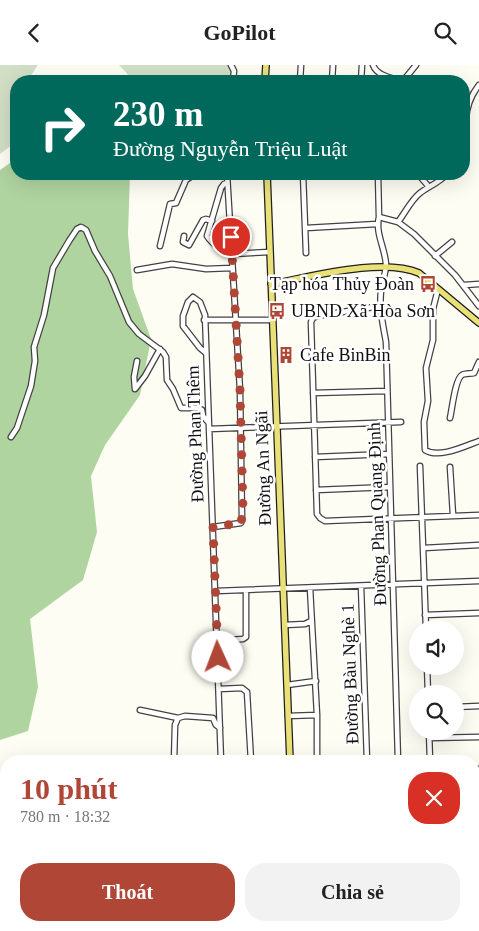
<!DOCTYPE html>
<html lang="vi">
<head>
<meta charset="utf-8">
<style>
  :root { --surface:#fff; --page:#f2f2f2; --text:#222; --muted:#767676; --accent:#b04636 }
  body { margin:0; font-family:Georgia,serif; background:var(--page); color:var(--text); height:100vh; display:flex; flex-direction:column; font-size:19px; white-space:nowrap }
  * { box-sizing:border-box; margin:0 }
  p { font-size:16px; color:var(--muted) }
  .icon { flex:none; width:28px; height:28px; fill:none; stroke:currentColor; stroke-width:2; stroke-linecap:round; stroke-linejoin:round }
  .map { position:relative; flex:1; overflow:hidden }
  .drawer { position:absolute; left:0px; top:690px; width:480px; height:176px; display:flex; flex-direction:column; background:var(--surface); border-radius:20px 20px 0 0; box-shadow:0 5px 20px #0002 }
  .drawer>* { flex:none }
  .guide { position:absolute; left:10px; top:10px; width:460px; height:105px; border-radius:20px; box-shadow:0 5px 20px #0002; background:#00695c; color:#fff; overflow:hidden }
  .controls { position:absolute; left:409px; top:555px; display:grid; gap:10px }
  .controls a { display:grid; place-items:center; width:55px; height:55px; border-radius:50%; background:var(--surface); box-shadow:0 5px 20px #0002; font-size:25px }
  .pin { position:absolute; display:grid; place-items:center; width:42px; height:42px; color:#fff; margin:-21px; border:2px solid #fff; border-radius:50%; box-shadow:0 1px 5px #0007 }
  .me { position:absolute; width:55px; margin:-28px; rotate:358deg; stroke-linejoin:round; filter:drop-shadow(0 0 4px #0008) }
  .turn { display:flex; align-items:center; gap:18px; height:105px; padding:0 20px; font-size:22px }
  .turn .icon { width:65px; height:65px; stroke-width:2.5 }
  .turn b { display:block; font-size:35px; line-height:42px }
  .round { display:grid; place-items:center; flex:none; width:52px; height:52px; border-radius:20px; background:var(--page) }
  .summary { display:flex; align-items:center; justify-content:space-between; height:85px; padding:0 20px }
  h1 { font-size:30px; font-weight:600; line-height:38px; color:var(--accent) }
  .action { display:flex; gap:10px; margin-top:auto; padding:10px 20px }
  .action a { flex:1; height:58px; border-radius:20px; background:var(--accent); color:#fff; font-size:20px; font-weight:600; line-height:58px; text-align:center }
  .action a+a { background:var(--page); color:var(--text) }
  header { display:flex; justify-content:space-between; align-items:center; height:65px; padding:0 20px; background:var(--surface); font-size:22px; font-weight:600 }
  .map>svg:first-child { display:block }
</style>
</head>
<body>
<header><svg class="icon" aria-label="back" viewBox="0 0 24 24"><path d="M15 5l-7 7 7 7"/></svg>GoPilot<svg class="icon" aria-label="search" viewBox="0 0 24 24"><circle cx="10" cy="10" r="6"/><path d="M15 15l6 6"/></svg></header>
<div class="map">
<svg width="479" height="866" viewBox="0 0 479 866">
  <rect width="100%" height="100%" fill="#fefdf3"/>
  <path fill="#afd4a0" d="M16 94V109H130L128 169 133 224 151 274 140 330 105 380 91 411 97 467 83 515 30 554 38 622 28 666 0 675V105Z"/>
  <path fill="#d2dec5" d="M0 0H38L27 16H16V77L0 89Z
    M119 0H235L227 16H134Z"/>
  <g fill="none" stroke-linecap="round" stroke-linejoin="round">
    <g stroke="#424242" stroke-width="7">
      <path id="minor" d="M231 0 234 6 233 16
        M373 0C377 11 392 13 402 16
        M300 12 313 16
        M300 16 301 0
        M332 16 333 0
        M361 16 362 0
        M403 16 416 0
        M464 84C467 73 465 64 466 53 467 41 472 29 479 20
        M303 109 306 188
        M378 109 379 152C375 168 385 183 386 199 386 208 382 217 381 226 379 243 383 260 386 277L398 696
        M418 109 429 122
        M227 118 224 119 221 123 207 171C212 179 223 187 232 187
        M379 152 398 157 414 169 455 210 479 241
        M398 157C405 148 411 135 420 128 429 121 439 118 447 109
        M306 163 377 159
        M184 171 183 177 189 180 203 155 206 154 212 156
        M160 181 170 139 176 138 186 115 195 109
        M232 189 270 187
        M435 191 452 177
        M137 205 172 199 206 204 232 203
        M464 220 479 219
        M438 224 433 244V275L426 303 428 336 424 357 425 385C439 394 465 381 479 376
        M380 241 317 251 313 253 311 257 317 449 320 453 325 456 479 450
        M204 255H272
        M206 288 200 283 183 261V251L188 237 193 232 200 237 205 250 221 696
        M137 296 134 312 135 324 145 311 160 284
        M313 328 387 326
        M450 353C452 345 455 314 462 310 465 308 471 309 474 308L479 297
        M209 364 401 357
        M11 372 17 363 31 321 35 296 34 282 44 250 53 203 69 176 77 164 81 162 86 165 95 186 110 211 129 257 139 269 163 287 166 292 167 315 173 324 181 343H198L202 345 203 351 208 357
        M315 392 388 389
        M420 401 426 564
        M450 402 453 450
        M316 425 389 422
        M213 462 241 458 242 455 240 325 227 109
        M424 483 479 480
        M361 521 367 696
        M216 526 479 516
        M425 550 479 548
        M285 560 305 559 311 556
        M217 576 243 574 246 572V525
        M427 601 428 629
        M287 620 316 616
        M219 624 242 623 247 627 251 696
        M455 642 479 641
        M140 645 178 653
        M317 650V696
        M288 651 317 650 310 523
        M429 666 430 696
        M429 673 479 672
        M132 696H133
        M174 696 175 660 178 653 185 651 213 653 216 660 220 663
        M474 704H479
        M0 769 6 775
        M475 838 477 806
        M405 860 406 866
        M457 860 458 866
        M140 866 142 860
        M181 866 189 860
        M441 866V860"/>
    </g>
    <g stroke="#202020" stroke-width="8">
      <path id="major" d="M265 16 266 0
        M267 109 290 696
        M271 219C311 212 382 192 419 208L479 258
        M295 866V860"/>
    </g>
    <use href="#minor" stroke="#fff" stroke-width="4.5"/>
    <use href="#major" stroke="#e9e177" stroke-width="5.5"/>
  </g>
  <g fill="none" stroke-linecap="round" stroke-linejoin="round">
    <path stroke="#b04636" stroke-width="9" stroke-dasharray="0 16.2" d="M218 592 213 462 241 458 243 444 240 325 231 172"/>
  </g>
  <defs>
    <g id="bus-bare" transform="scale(1.35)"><path d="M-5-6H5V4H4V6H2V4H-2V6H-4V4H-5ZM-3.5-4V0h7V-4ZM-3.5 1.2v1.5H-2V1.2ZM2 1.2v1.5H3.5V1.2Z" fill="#b04636" stroke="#fff" stroke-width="2.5" paint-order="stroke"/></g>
    <g id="building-bare" transform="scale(1.35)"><path d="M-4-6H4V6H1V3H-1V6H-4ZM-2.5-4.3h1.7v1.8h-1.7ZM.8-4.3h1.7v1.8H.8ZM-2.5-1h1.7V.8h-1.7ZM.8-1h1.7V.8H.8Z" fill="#b04636" stroke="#fff" stroke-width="2.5" paint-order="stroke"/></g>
  </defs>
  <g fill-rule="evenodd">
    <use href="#bus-bare" x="428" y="219"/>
    <use href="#bus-bare" x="277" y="246"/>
    <use href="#building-bare" x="286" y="290"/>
  </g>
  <g text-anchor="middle" stroke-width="5" stroke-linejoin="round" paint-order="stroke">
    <g font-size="18" fill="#0f0f0f" stroke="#fff" text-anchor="start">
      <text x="414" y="225" text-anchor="end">Tạp hóa Thủy Đoàn</text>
      <text x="291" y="252">UBND Xã Hòa Sơn</text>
      <text x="300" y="296">Cafe BinBin</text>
    </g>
    <g font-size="18" fill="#0f0f0f" stroke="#fff">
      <text transform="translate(195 369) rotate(-92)" y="6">Đường Phan Thêm</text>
      <text transform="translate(263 403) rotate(-92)" y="6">Đường An Ngãi</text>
      <text transform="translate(377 449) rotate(-92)" y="6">Đường Phan Quang Định</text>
      <text transform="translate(350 609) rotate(-92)" y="6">Đường Bàu Nghè 1</text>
    </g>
  </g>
</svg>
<div class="controls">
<a><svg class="icon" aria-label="sound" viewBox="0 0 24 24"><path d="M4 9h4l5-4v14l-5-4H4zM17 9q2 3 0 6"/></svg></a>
<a><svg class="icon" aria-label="search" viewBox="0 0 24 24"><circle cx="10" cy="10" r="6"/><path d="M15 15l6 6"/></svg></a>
</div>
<div class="pin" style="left:231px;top:172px;background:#d93025"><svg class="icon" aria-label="arrive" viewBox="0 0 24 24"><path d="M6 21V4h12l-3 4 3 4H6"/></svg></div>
<svg class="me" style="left:218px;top:592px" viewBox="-20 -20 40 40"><circle r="19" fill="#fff"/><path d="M0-13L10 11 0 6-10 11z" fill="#b04636"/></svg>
<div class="guide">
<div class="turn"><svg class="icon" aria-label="right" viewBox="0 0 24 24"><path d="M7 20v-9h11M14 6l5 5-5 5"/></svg><div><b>230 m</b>Đường Nguyễn Triệu Luật</div></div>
</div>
<section class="drawer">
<div class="summary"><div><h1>10 phút</h1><p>780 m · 18:32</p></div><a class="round" style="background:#d93025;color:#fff"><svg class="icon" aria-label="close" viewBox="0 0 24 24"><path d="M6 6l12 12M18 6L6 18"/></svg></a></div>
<div class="action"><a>Thoát</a><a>Chia sẻ</a></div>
</section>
</div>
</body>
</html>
